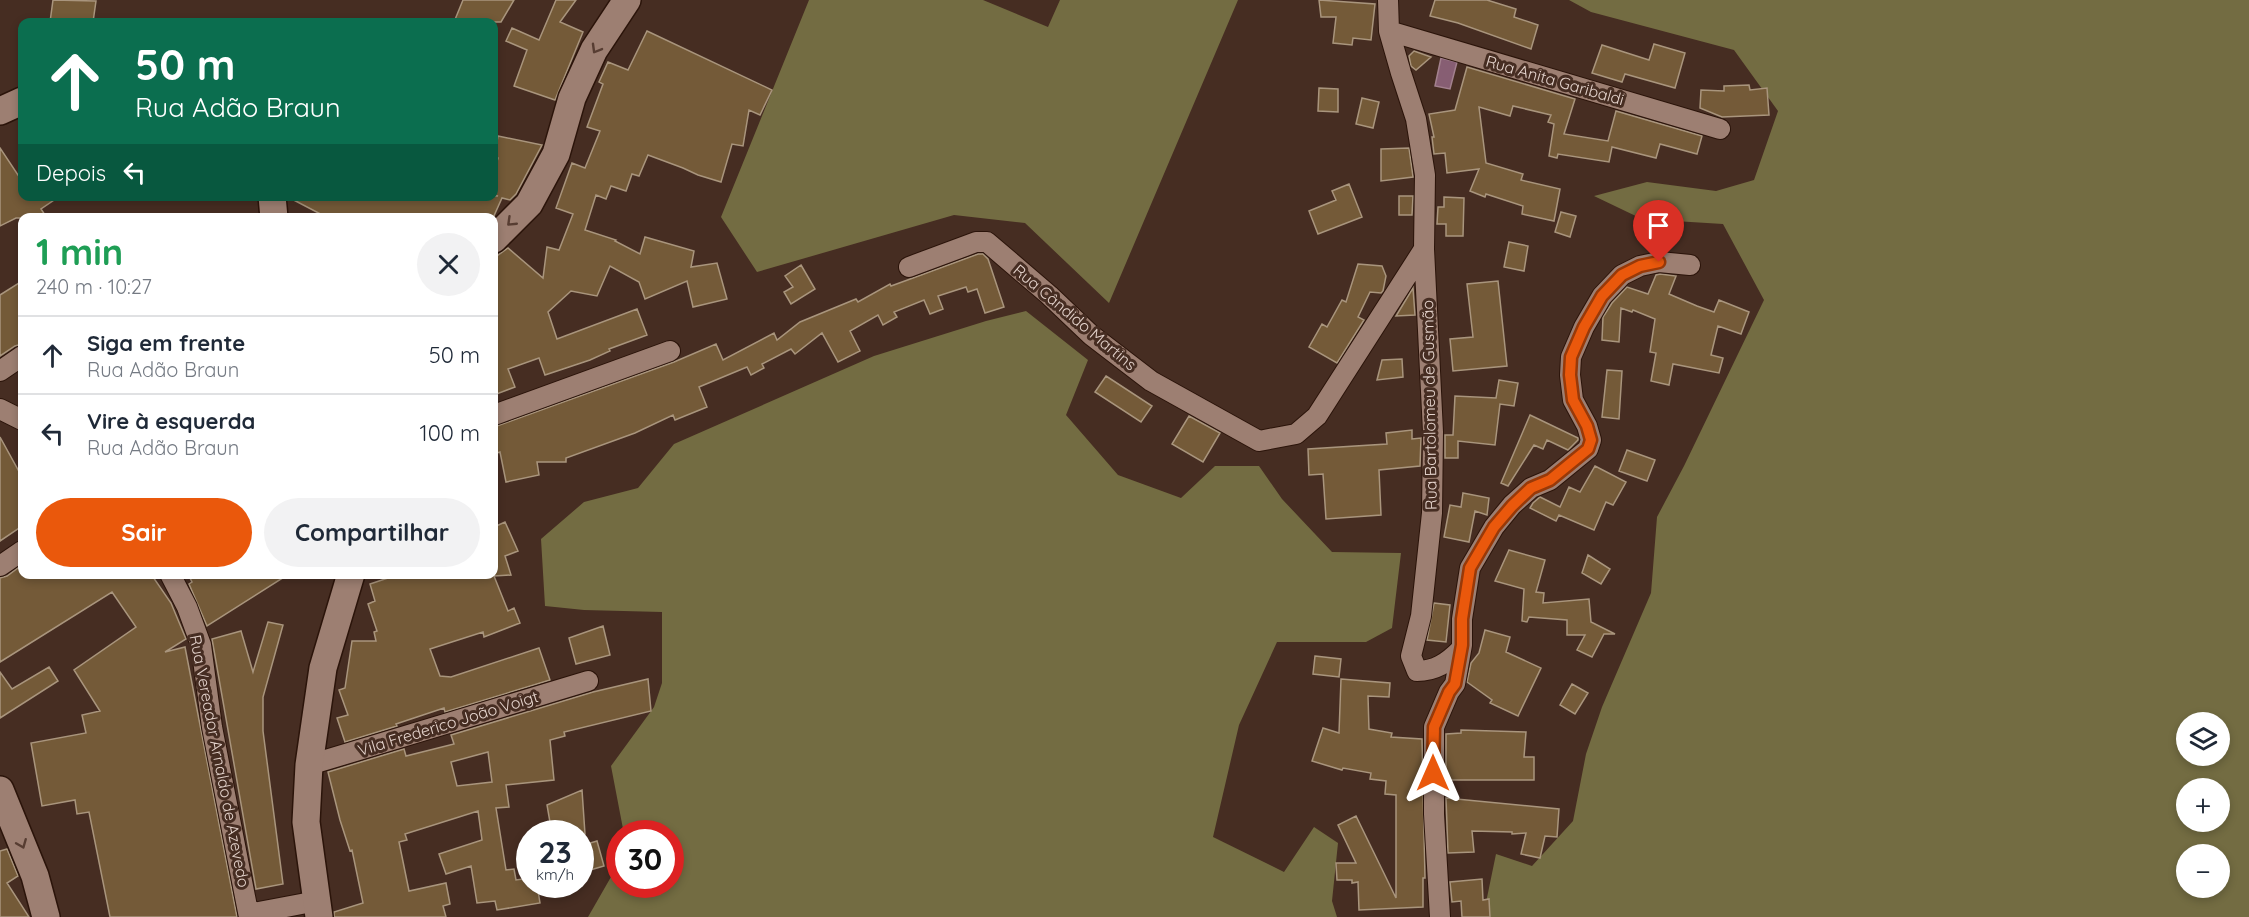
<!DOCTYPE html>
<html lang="pt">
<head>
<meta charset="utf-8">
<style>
  :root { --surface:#fff; --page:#f2f2f3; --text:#1f2937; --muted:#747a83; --line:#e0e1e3; --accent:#ea580c }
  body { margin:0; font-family:Quicksand,sans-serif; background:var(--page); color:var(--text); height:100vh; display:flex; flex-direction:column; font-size:22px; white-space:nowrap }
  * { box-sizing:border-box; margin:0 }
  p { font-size:20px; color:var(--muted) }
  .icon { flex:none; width:33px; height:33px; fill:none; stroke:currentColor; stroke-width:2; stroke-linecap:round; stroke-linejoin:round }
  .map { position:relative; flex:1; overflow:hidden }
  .side { position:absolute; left:18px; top:213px; width:480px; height:366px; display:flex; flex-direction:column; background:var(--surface); border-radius:12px; box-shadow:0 3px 9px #0003 }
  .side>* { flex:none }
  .guide { position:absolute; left:18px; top:18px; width:480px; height:183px; border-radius:12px; box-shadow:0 3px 9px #0003; background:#0b6e4f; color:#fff; overflow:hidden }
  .tools { position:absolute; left:2176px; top:712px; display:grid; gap:12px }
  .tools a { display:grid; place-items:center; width:54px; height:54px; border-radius:50%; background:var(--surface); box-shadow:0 3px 9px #0003; font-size:30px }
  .speed { position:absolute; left:516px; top:820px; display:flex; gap:12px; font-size:30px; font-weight:700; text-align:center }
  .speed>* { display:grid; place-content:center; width:78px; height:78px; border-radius:50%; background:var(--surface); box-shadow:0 3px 9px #0003; line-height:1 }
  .speed small { font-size:15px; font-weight:400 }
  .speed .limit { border:9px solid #d22; background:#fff; color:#111 }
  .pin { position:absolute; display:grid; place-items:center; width:51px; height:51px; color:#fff; margin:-62px -26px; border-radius:50% 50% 50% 0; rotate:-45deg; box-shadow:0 0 6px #0007 }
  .pin .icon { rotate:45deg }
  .me { position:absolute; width:66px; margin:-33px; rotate:0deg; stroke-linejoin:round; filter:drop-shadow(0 0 4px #0008) }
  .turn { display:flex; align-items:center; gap:21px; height:126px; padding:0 18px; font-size:27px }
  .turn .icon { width:78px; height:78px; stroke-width:2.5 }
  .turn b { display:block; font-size:42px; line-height:51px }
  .then { display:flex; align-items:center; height:57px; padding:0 18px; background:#0003; gap:12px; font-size:22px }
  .round { display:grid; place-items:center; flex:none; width:63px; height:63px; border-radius:32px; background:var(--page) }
  .summary { display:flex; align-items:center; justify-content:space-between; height:102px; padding:0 18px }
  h1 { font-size:36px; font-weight:800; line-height:45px; color:#1e9e55 }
  .cta { display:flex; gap:12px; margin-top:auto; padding:12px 18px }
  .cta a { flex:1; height:69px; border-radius:36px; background:var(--accent); color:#fff; font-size:24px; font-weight:800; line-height:69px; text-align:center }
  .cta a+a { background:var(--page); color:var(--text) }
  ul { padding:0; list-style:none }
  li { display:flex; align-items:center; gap:18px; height:78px; padding:0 18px; border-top:2px solid var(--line) }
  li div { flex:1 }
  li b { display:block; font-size:22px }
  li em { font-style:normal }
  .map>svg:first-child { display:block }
</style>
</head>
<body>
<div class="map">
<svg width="2249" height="917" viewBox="0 0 2249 917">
  <rect width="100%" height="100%" fill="#462d22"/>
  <path fill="#736c42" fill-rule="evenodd" d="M809 0H983L1048 27 1060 0H1238L1109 303 1025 223 954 215 757 272 721 217Z
    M1569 0H2249V917H1483L1496 854 1532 866 1573 821 1586 754 1602 707 1651 593 1657 517 1684 466 1764 300 1723 224 1642 219 1594 196 1647 182 1716 191 1754 180 1778 111 1734 50 1591 12ZM2187 723H2220V756H2187ZM2187 789H2220V822H2187ZM2187 855H2220V888H2187Z
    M1026 311 1088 360 1066 415 1118 475 1181 498 1215 466H1259L1282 499 1332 552 1401 553 1392 628 1366 642H1277L1239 725 1213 837 1284 872 1314 827 1338 843 1332 901 1337 917H588L619 863 620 885H670V834H624L611 766 654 707 662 683V612L584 610 545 606 541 539 584 502 638 488 674 444 874 356 986 321Z"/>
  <path fill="#875e73" stroke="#a3818e" stroke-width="1.5" d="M1441 58 1457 62 1450 89 1435 86Z"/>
  <path fill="#745a38" stroke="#a9957d" stroke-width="1.5" fill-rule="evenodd" d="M53 0 96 1 93 22H50Z
    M463 0H514L501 22H454Z
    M556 0H576L560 22 583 32 555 100 514 86 527 50 506 41 512 28 539 40Z
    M1319 0 1375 4 1371 40 1353 38 1352 45 1333 43 1336 17H1321Z
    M1435 0H1487L1516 9 1514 17 1538 25 1531 49 1458 23 1430 16Z
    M647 31 772 90 760 115 749 110 743 146 732 144 721 182 698 175 683 168 648 155 639 176 632 174 626 191 611 186 606 199 596 195 585 230 616 240 615 241 640 254 645 237 694 251 691 267 717 263 727 299 693 307 687 281 645 299 639 282 610 266 597 296 571 291 548 312 557 339 637 309 647 335 609 349 610 351 590 360 545 375 539 358 508 369 515 387 494 395V258L508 248 543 278 547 247 559 250 573 214 556 208 572 163 585 168 600 131 587 127 603 84 599 82 608 62 628 70Z
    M1654 44 1685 53 1675 88 1625 74 1622 82 1592 73 1602 45 1649 60Z
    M1414 51 1431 57 1416 70 1411 66 1409 56Z
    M1467 67 1575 99 1564 134 1608 141 1616 111 1702 136 1697 154 1660 144 1656 158 1612 147 1609 162 1558 154 1557 158 1549 156 1554 124 1548 122 1551 115 1513 106 1510 116 1479 107 1486 163 1523 174 1521 180 1560 189 1554 221 1522 214 1523 206 1486 194 1485 197 1470 191 1479 169 1447 173 1445 153 1434 154 1432 137H1434L1429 114 1455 110Z
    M1749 85 1750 90 1767 88 1769 115 1722 117 1700 108 1701 90 1724 91V86Z
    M1319 88 1338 89V112L1318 111Z
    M1362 98 1379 102 1373 128 1356 124Z
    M498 136 542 145 516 194 510 200 502 198 493 218H328L288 197 498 196 494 195V172L498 158 494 157Z
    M0 148 22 181V196H60L41 209 47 218H16L0 226Z
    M1409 148 1413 177 1381 181V149Z
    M1349 184 1362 217 1318 234 1309 211 1336 200 1332 191Z
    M1399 196H1413L1412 215H1399Z
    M1444 197 1464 198 1463 236H1446V224H1437L1438 207H1444Z
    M1561 212 1576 216 1570 237 1555 232Z
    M1509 242 1528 246 1524 271 1504 267Z
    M978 254H983L988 259 1004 307 985 313 977 289 968 292 966 287 938 296 943 309 930 314 924 300 894 312 897 317 883 325 878 315 850 331 860 351 838 362 822 333 795 354 791 349 762 364 764 368 751 375 747 367 699 387 707 407 675 420 673 415 635 433 566 458V462H537L539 475 506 482 500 452 494 454V427L674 362 716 344 723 360 774 333 777 340 800 322 856 299 858 302 890 284 891 286 913 278Z
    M1358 264 1382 266 1386 276 1383 291 1381 293 1370 292 1358 317 1364 320 1337 363 1309 347 1322 324 1327 327 1342 300 1346 302Z
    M801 265 815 289 791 304 784 292 793 287 785 276Z
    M1660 274 1676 276 1669 294 1697 306 1714 312 1719 300 1749 312 1741 334 1718 326 1711 355 1723 358 1719 373 1673 364 1669 385 1651 381 1656 353 1650 352 1655 319 1633 310 1632 312 1621 308 1619 342 1602 340 1603 317 1612 303 1627 287 1648 294 1656 275Z
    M22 281V344L15 346 0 356V295Z
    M1498 281 1507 366 1453 371 1450 339 1473 337 1467 284Z
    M1413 288 1415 315 1396 316Z
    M1402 359 1403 377 1377 380 1382 360Z
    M1607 370 1622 371 1619 419 1602 417Z
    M1106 376 1152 406 1141 422 1095 392Z
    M1499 380 1518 383 1514 406 1500 404 1495 445 1458 441V458H1445V435H1453L1455 396 1496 398Z
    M1530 415 1578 438V440L1568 450 1547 440 1543 449 1534 445 1508 486 1501 483Z
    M1189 416 1220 433 1203 462 1172 444Z
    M1412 430V439L1421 438 1420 466 1379 470 1381 515 1326 519 1323 474 1309 475 1308 449 1387 444 1386 433Z
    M0 437 22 477V526L0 541Z
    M1627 450 1655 460 1647 481 1619 471Z
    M1595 466 1626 482 1613 505 1606 502 1594 530 1559 515 1556 521 1530 508 1533 503 1540 497 1560 507 1569 487 1580 492Z
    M1463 493 1489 498 1487 515 1475 511 1469 542 1444 537 1450 505 1461 507Z
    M505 522 518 551 505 556 511 575 494 576 508 611 514 608 520 623 484 637 483 632 430 649 440 676 451 677 539 648 550 680 445 712 444 708 396 724 397 726 345 742 337 718 348 715 339 690 345 688 352 641H376L374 632 377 631 368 604 375 601 370 584 391 577 390 574 494 575V527Z
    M1509 550 1545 560 1536 592 1544 593 1543 603 1589 599 1591 622 1615 634H1604L1592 657 1577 650 1585 635H1567V620L1529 617 1527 622 1522 621 1524 589 1495 581Z
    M1588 555 1610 569 1601 584 1582 573Z
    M22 565V574H151L171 603 186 639 165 652 185 647 237 917H110L89 812 77 814 75 800 42 806 31 743 86 733 82 715 100 711 74 670 136 627 112 592 0 662V578L7 576Z
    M188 574H289L207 626 189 584 192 582Z
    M1434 603 1450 605 1446 642 1427 640Z
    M268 622 283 625 263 697V731L283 884 256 889 212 639 241 631 253 672Z
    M603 626 610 655 576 664 569 638Z
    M1485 630 1510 637 1506 652 1541 668 1518 716 1490 703 1492 700 1467 682 1471 663 1479 653Z
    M1315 656 1341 659 1339 677 1313 674Z
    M49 667 58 681 0 718V672L12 689Z
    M648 679 651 711 564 732 565 736 550 740 554 780 506 785 509 807 496 808 506 870 514 869 516 880 530 878V885H537L540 903 497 910 495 901 477 903 471 866 446 874 439 854 482 840 478 811 405 834 407 840 399 842 409 891 446 883 450 904 443 906 446 917H334V912L363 903 352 850 350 851 340 820 328 772 404 749 406 756 454 744 451 735 593 692ZM488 752 492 782 457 786 451 762Z
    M1341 679 1390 683 1389 697 1368 696 1369 729 1392 733 1391 737 1422 739 1425 878H1423V907L1359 910 1358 882 1352 883V880H1337L1336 863H1356L1338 825 1356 816 1396 898V795L1385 794 1386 781 1370 779 1371 773 1343 768 1342 770 1312 761 1323 728 1339 733Z
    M1572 684 1588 693 1575 714 1560 705Z
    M1461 730 1526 732 1524 757H1534V780H1446V734L1461 733Z
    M582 790 585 834H552L547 805Z
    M1446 798 1559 809 1557 837 1545 836 1540 858 1521 854 1526 833 1512 834V832L1472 831 1474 852 1448 853Z
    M597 841 604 866 580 873V846Z
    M7 849 18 876 7 883 29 917H0V851Z
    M1482 879 1483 900 1489 899 1490 917H1462L1461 901 1452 902 1450 882Z"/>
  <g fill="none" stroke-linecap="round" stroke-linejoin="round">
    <g stroke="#2b140a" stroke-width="22">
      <path id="minor" d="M1388 0 1389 31 1401 73 1416 119 1425 175 1424 249 1433 432 1432 513 1421 616 1411 656 1417 671C1435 671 1447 663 1460 650
        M1389 31 1720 129
        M909 267 976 242H987L1049 295 1091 335 1151 381 1259 441 1296 434 1317 416 1424 249
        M0 371 22 356
        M0 409 22 420
        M494 415 670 351
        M0 566 22 551
        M170 574 187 607 201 645 212 727 249 917
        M309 765 588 681
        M249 914 317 901
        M1440 917 1434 814V727L1449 692 1455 684 1462 645V619L1470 568 1494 527 1512 505 1531 488 1550 480 1588 449 1591 440 1587 426 1573 400 1570 375 1571 357 1584 327 1602 296 1622 275 1640 266 1659 262 1690 265"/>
    </g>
    <g stroke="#2b140a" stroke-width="30">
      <path id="secondary" d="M0 111 22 101
        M272 196 274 218
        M494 239 529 204 556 154 572 98 594 50 627 0
        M0 790 35 876 46 917
        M319 917 306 822 309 765 323 668 351 574"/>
    </g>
    <use href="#minor" stroke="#9d7f72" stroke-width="20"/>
    <use href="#secondary" stroke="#9d7f72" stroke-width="27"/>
  </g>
  <defs><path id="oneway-chevron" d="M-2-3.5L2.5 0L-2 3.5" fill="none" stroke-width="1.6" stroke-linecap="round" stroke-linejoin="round" transform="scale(1.5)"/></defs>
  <g stroke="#573d32">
    <use href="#oneway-chevron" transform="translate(596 49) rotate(120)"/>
    <use href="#oneway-chevron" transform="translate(511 222) rotate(136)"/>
    <use href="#oneway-chevron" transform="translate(22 844) rotate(68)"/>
  </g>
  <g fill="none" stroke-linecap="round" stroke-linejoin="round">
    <g stroke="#983908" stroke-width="15">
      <path id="route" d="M1433 773 1434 727 1449 692 1455 684 1462 645V619L1470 568 1494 527 1512 506 1531 488 1550 480 1588 449 1591 440 1587 426 1573 400 1570 375 1571 357 1584 327 1602 296 1622 275 1640 266 1659 262"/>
    </g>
    <use href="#route" stroke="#ea580c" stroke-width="10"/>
  </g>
  <g text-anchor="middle" stroke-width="6" stroke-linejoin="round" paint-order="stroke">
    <g font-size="16" fill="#e5d4cd" stroke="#462d22">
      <text transform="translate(1555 80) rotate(16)" y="6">Rua Anita Garibaldi</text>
      <text transform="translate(1075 317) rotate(40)" y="6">Rua Cândido Martins</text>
      <text transform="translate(1429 405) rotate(-91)" y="6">Rua Bartolomeu de Gusmão</text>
      <text transform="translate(448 723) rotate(-17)" y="6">Vila Frederico João Voigt</text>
      <text transform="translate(220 761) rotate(79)" y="6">Rua Vereador Arnaldo de Azevedo</text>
    </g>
  </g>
</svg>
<div class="tools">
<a><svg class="icon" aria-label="layers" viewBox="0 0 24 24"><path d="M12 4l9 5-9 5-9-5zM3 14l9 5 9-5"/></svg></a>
<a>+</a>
<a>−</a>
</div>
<div class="speed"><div>23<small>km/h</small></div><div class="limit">30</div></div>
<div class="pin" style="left:1659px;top:262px;background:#d93025"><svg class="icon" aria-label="arrive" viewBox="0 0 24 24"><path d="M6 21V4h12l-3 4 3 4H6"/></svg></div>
<svg class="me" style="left:1433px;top:773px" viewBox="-20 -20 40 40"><path d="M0-17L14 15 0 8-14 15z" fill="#ea580c" stroke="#fff" stroke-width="4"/></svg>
<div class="guide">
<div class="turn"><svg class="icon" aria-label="ahead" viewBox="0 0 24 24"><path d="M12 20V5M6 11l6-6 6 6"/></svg><div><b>50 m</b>Rua Adão Braun</div></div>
<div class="then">Depois<svg class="icon" aria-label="left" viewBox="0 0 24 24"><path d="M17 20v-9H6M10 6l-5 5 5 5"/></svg></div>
</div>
<section class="side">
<div class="summary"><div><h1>1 min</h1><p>240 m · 10:27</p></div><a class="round"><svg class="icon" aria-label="close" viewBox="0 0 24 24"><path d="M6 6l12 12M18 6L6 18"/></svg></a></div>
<ul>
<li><svg class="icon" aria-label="ahead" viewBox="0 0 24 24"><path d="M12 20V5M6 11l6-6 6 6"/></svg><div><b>Siga em frente</b><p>Rua Adão Braun</p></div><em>50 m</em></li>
<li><svg class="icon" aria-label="left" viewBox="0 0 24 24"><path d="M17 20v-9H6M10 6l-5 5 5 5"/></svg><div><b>Vire à esquerda</b><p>Rua Adão Braun</p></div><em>100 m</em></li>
</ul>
<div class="cta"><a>Sair</a><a>Compartilhar</a></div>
</section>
</div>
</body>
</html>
